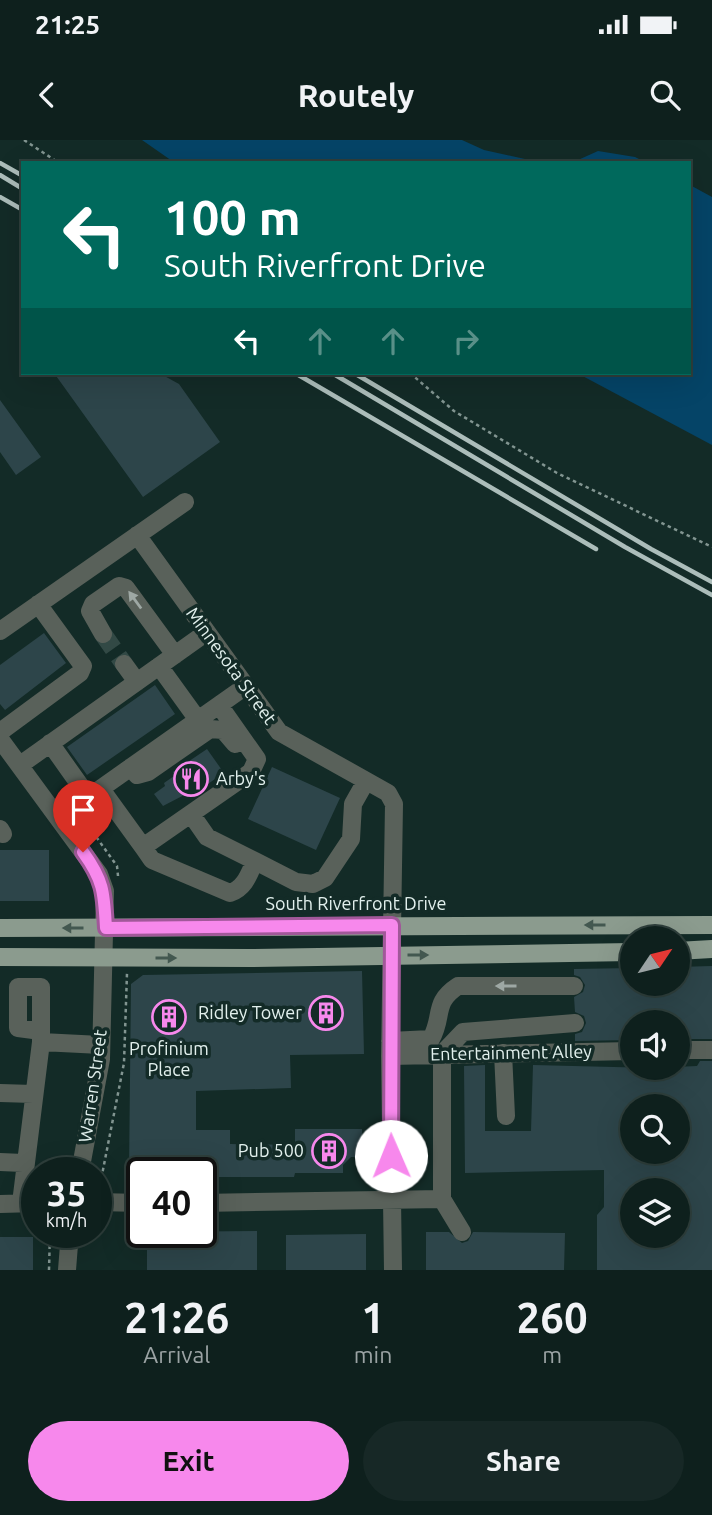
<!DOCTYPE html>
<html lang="en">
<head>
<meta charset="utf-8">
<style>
  :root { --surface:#0e201d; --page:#172826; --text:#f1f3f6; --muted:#9ba3a4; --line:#2e3e3b; --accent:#f788ec }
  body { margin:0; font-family:Ubuntu,sans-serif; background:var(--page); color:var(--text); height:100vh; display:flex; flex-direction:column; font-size:26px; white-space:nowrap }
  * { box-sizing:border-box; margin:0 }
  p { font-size:23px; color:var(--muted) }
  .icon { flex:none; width:38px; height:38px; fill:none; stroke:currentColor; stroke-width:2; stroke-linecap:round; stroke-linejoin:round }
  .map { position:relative; height:1130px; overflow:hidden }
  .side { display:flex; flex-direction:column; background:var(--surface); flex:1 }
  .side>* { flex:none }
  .banner { position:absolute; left:21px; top:21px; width:670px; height:214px; border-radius:0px; box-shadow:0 7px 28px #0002,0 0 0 2px var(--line); background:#00695c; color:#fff; overflow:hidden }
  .needle { width:46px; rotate:55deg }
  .buttons { position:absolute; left:620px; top:786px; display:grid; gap:14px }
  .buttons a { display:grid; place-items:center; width:70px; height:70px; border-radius:50%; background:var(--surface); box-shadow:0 7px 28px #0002,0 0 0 2px var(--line); font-size:35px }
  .speed { position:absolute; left:21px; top:1017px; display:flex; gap:14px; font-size:35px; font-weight:700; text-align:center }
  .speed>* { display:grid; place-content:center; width:91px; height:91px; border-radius:50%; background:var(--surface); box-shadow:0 7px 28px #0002,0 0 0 2px var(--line); line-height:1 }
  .speed small { font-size:18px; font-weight:400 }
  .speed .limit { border:4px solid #111; border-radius:10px; background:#fff; color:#111 }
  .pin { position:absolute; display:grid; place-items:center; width:60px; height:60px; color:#fff; margin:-72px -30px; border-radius:50% 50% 50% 0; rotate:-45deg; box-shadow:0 0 7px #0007 }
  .pin .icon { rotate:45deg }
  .me { position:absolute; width:77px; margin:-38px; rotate:359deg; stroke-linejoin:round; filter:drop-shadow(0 0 5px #0008) }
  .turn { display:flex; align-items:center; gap:24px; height:147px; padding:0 28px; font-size:32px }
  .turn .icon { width:91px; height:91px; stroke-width:2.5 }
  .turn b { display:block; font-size:49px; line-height:60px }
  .lanes { display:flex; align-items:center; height:66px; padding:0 28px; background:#0003; justify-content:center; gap:35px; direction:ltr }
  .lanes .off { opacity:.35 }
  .eta { display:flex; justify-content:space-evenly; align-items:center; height:119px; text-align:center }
  .eta b { font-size:42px; font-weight:700; line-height:49px }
  .action { display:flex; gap:14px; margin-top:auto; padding:14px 28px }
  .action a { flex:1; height:80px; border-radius:42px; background:var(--accent); color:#111; font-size:28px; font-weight:700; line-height:80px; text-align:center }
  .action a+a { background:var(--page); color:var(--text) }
  .status { display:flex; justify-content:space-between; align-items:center; height:49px; padding:0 35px; background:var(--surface); direction:ltr }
  .status svg { height:19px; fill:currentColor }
  header { display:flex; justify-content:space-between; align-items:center; height:91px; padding:0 28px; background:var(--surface); font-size:32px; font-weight:700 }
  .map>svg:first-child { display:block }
</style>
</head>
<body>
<div class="status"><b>21:25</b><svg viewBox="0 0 49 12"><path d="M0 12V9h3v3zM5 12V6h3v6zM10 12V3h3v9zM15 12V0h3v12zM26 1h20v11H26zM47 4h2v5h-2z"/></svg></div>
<header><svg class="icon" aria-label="back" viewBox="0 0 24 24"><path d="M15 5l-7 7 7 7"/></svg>Routely<svg class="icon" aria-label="search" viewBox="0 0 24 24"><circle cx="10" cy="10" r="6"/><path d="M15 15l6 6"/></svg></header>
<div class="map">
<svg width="712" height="1130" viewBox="0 0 712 1130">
  <rect width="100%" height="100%" fill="#132b27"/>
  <path fill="#054467" d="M142 0H462L484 10 543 23H175Z
    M598 11 635 17 647 23H557L578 20Z
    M690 45 712 57V305L577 233H690Z"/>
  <path fill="#2d454a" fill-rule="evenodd" d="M54 233H159L179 244 220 302 143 357Z
    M0 260 41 317 16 335 0 312Z
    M44 493 66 523 5 570 0 564V525Z
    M155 545 175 574 87 635 67 607Z
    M207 609 224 633 190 656 188 653 163 666 154 654 165 646 164 643 174 636 173 632Z
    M272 627 340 658 316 710 248 679Z
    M0 710H49V761H0Z
    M712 826V899H677V882H632V900L575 901V894L582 892 586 883 584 876 575 872 574 857 583 852 585 845 580 837 574 835V829L632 828V844H677V827Z
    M362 831 364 914 290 915 291 948 196 951V990H230V1004L295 1005V989H362L363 1017H351L343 1025V1033H295L294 1037H208V1032L129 1033 131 844 143 835Z
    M700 921H712V1130H597V1075L604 1067V1030L465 1033 464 926 485 925V991H531L533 925 654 928 697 926ZM632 966H677V1012H632ZM632 1050H677V1096H632Z
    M257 1091V1130H147V1092Z
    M426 1092H449L462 1103 468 1101 473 1092 565 1093 564 1130H426Z
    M366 1094V1130H286V1095Z
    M0 1097H33V1130H0Z"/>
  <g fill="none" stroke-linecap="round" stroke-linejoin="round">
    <path stroke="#324945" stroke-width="18" stroke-dasharray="18 9" stroke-linecap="butt" d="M103 494 124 524"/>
    <path stroke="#829591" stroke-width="2.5" stroke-dasharray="3.5 3.5" stroke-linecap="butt" d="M24 0 59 23
      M410 233 454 271 557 333 712 407
      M72 663 117 726 118 736
      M100 1045 124 923 127 833
      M87 1103 89 1092
      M49 1130 50 1092"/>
    <path stroke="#59615a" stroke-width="18" d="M137 395 279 592 388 653 394 664 390 916 393 1130
      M0 491 185 362
      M103 494 90 471 93 464 119 446 126 448 175 515
      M124 524 137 542
      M159 526 198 580
      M0 592 80 533 83 526 38 464
      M0 599 99 734 105 751 101 919 80 1032
      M50 603 84 651 93 654 246 546
      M20 625 207 492
      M131 627 137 635 148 632 210 589 223 590 235 604
      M101 649 143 707 251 632 257 619 219 565
      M0 689 3 694
      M143 707 152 720 230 753C245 748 249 734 255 721L207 697 191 674
      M255 721 296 742 313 744 325 738 351 699 353 664 366 641
      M390 901 431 899C444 876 432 863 458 846H574
      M41 902V847H18V888L41 891
      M677 910H712
      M503 913 506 976
      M390 916 632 911
      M0 953 33 954
      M0 1022 23 1023
      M442 1059V914L463 892 575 883
      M96 1062 142 1063
      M21 1063 41 902 101 905
      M201 1063 442 1059 462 1092
      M0 1064 37 1063
      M67 1130 70 1092"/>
    <path stroke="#8b9b8e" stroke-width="18" d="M0 788 712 785
      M677 811 712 809
      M0 817 249 818 632 812"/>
    <path stroke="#acbdba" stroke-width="4.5" d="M0 23 23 36
      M0 35 23 49
      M0 57 23 70
      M295 233 596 409
      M332 233 625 407 712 455
      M354 233 651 409 712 442"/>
  </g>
  <defs><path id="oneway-solid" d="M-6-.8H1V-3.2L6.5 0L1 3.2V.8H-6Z" transform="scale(1.75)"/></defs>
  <g fill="#9ea8a4">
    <use href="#oneway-solid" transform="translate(135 460) rotate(-126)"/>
    <use href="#oneway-solid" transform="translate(506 846) rotate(180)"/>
  </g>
  <g fill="#435850">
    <use href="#oneway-solid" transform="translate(595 785) rotate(-180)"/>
    <use href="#oneway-solid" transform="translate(73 788) rotate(-180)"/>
    <use href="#oneway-solid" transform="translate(418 815)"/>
    <use href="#oneway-solid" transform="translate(166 818)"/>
  </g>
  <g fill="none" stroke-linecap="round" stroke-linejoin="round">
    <g stroke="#a15899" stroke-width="18">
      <path id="route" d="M83 712C104 741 104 753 106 788L392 785 391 1016"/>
    </g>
    <use href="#route" stroke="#f788ec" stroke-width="12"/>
  </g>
  <defs>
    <g id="restaurant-ring" transform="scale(1.75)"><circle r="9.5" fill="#132b27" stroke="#f788ec" stroke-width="1.5"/><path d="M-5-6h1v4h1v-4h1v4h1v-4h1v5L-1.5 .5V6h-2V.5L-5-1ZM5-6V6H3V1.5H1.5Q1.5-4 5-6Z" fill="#f788ec"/></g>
    <g id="building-ring" transform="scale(1.75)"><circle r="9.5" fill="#132b27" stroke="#f788ec" stroke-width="1.5"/><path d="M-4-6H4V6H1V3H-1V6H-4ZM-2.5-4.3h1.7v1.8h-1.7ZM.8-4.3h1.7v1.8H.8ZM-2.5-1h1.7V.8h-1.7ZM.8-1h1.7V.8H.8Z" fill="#f788ec"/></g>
  </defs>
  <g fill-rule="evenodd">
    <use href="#restaurant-ring" x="191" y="639"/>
    <use href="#building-ring" x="326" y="873"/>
    <use href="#building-ring" x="169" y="877"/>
    <use href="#building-ring" x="329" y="1011"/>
  </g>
  <g text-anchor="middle" stroke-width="7" stroke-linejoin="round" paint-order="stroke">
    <g font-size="18" fill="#e2f0ed" stroke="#132b27">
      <text transform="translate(231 526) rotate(54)" y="6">Minnesota Street</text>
      <text x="356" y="770">South Riverfront Drive</text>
      <text transform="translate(511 913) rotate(-1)" y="6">Entertainment Alley</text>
      <text transform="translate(93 946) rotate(-82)" y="6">Warren Street</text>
    </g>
    <g font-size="18" fill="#e2f0ed" stroke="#132b27" text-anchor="end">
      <text x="216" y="645" text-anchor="start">Arby's</text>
      <text x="302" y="879">Ridley Tower</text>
      <text x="169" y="915" text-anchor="middle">Profinium<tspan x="169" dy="21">Place</tspan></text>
      <text x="304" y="1017">Pub 500</text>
    </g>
  </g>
</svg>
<div class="buttons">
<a><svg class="needle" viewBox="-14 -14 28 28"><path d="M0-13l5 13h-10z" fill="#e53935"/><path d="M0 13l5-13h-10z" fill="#9ba3a4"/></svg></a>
<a><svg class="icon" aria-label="sound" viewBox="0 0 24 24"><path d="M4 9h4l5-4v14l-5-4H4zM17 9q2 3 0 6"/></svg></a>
<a><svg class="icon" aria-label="search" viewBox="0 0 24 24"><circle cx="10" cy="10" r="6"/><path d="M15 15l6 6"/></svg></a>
<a><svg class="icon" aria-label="layers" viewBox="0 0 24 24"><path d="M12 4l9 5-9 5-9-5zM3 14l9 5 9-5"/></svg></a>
</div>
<div class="speed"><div>35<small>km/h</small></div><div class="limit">40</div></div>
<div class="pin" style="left:83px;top:712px;background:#d93025"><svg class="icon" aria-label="arrive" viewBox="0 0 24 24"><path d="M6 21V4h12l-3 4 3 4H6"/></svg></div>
<svg class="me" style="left:391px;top:1016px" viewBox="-20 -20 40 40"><circle r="19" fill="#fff"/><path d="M0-13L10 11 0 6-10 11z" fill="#f788ec"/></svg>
<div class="banner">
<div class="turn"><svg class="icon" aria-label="left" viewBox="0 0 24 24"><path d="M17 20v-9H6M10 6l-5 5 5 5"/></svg><div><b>100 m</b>South Riverfront Drive</div></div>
<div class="lanes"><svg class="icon" aria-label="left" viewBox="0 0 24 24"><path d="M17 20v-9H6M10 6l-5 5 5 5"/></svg><svg class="icon off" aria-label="ahead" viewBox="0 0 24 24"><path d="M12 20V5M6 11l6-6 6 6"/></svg><svg class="icon off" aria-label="ahead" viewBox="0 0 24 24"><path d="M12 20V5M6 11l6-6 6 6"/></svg><svg class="icon off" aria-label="right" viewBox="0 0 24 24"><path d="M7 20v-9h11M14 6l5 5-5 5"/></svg></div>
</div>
</div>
<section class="side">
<div class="eta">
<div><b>21:26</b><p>Arrival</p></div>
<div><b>1</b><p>min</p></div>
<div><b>260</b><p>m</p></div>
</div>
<div class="action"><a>Exit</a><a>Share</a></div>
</section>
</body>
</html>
